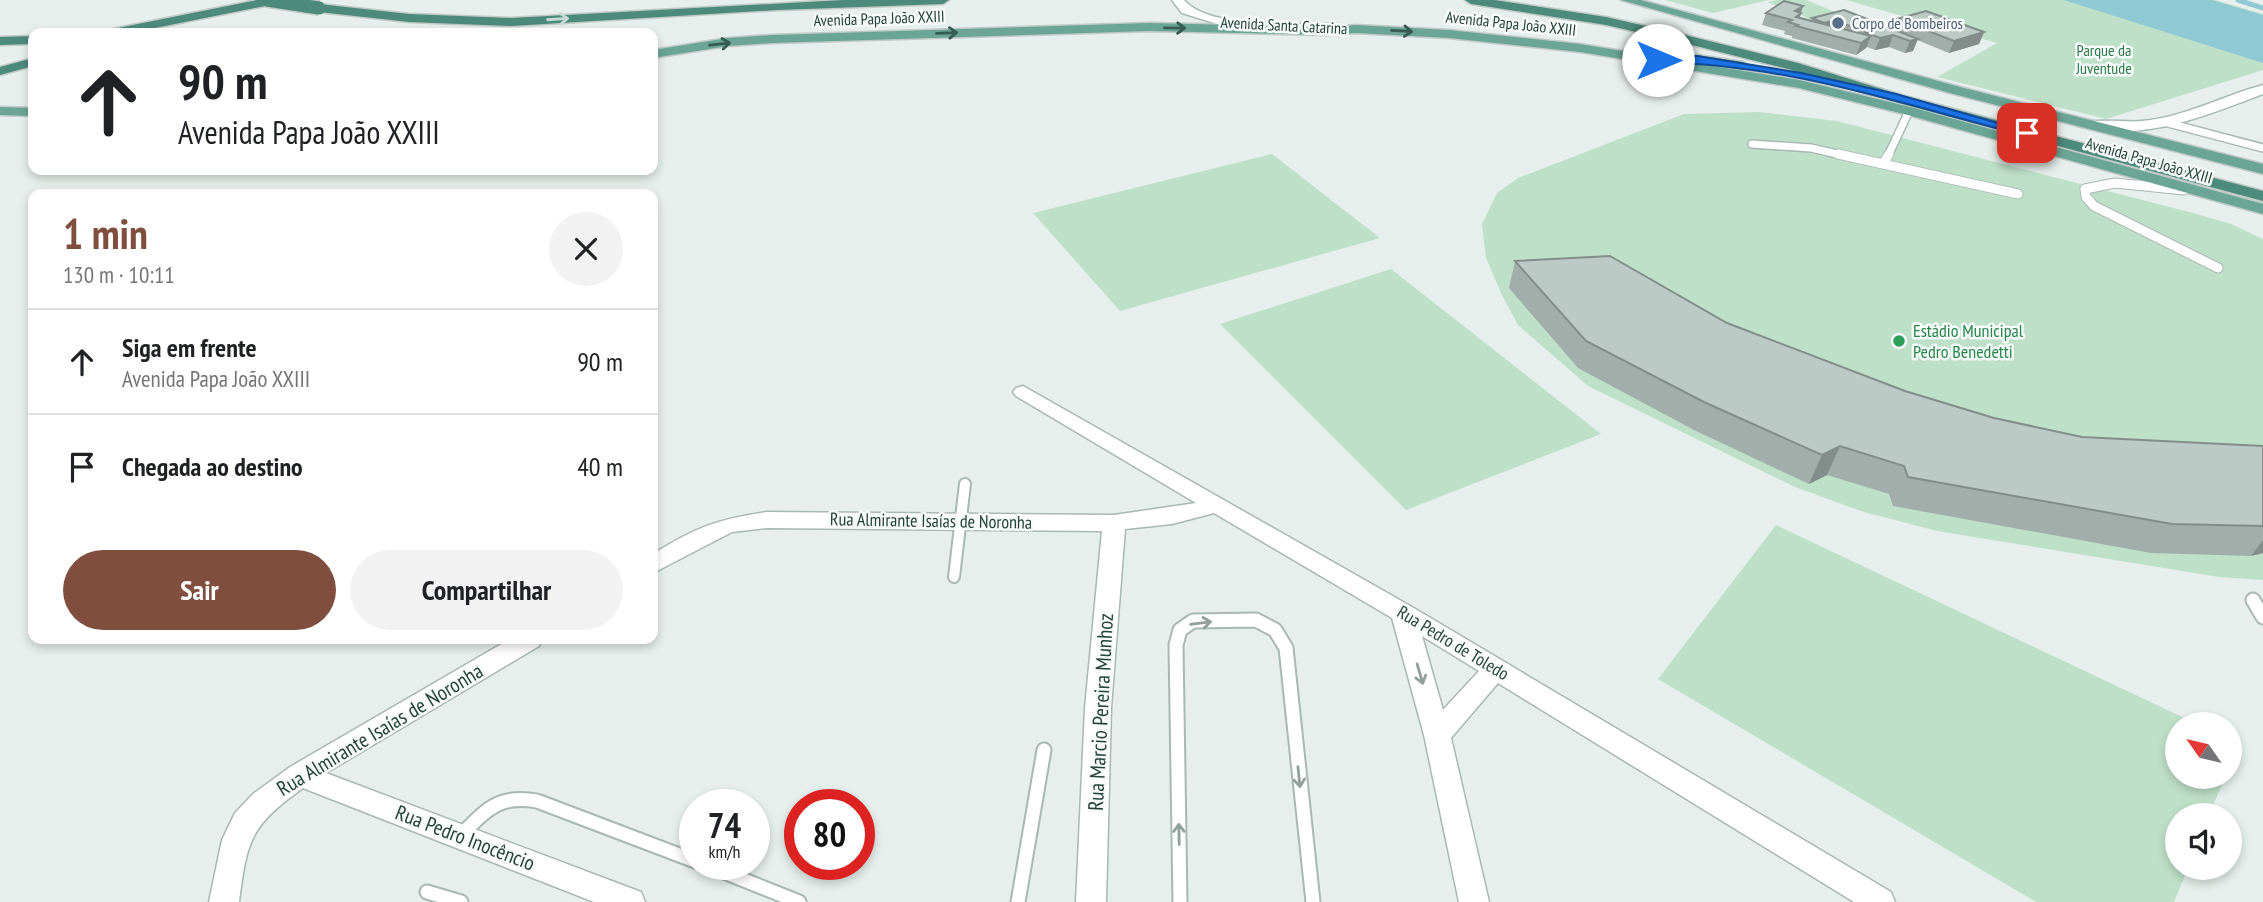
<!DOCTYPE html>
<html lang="pt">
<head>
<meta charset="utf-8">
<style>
  :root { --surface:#fff; --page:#f2f2f2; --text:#202124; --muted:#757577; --line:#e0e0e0; --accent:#7f4e3f }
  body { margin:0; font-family:"PT Sans Narrow",sans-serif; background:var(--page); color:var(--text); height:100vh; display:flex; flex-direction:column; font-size:26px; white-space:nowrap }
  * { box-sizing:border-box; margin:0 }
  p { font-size:23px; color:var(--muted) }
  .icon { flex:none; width:38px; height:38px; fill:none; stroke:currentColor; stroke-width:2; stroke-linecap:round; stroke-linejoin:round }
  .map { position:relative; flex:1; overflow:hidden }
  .details { position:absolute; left:28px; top:189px; width:630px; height:455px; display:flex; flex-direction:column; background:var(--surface); border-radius:14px; box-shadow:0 4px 10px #0003 }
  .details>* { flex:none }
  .hud { position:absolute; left:28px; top:28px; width:630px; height:147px; border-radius:14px; box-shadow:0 4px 10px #0003; background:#fff; color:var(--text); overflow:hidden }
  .needle { width:46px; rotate:304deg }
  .controls { position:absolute; left:2165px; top:712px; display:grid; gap:14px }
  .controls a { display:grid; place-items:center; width:77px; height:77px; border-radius:50%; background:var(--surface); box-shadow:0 4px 10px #0003; font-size:35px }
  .speed { position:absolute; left:679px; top:789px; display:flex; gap:14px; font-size:35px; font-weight:700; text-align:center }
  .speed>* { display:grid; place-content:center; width:91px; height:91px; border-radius:50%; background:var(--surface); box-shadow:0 4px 10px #0003; line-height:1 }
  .speed small { font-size:18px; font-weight:400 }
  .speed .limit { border:10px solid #d22; background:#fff; color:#111 }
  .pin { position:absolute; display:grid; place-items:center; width:60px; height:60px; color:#fff; margin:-30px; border-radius:14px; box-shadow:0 4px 10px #0006 }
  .me { position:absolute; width:77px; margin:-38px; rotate:90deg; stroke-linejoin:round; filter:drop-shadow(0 0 5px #0008) }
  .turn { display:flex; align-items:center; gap:24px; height:147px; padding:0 35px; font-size:32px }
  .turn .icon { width:91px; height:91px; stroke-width:2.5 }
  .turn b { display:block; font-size:49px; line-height:60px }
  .round { display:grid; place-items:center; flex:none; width:74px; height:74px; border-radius:37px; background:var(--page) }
  .overview { display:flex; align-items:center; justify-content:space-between; height:119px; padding:0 35px }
  h1 { font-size:42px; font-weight:700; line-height:52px; color:var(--accent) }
  .primary-button { display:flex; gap:14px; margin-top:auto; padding:14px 35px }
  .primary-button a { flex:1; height:80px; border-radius:42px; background:var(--accent); color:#fff; font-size:28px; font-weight:700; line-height:80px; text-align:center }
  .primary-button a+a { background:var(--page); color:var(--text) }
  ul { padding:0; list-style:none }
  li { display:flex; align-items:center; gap:21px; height:105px; padding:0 35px; border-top:2px solid var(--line) }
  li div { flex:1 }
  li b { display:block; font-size:26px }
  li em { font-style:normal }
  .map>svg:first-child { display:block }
</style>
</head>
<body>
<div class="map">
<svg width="2263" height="902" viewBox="0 0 2263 902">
  <rect width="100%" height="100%" fill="#e6efeb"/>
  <path fill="#bfe0c8" d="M1665 0H1769L1713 13Z
    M1776 0H1806L1848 17 1822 24 1768 2Z
    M1846 0H2215L2263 14V70L2106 119 1937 77 1997 43Z
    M1759 112 1837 121 2193 213 2231 224 2263 239V580L2219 577 1937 531 1864 512 1795 487 1588 386 1518 325 1502 295 1486 258 1482 224 1497 193 1518 178 1684 114Z
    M1272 154 1380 238 1120 311 1033 213Z
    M1391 269 1601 434 1406 510 1220 324Z
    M1776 525 2197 724H2177V777H2225L2209 815 2177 816V868H2188L2174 902H2036L1658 679Z"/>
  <path fill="#8ec9d4" d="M2064 0H2212L2263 15V63Z"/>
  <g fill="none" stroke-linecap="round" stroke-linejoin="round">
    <path stroke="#8ec9d4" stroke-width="5" d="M2238 0 2263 8"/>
    <g stroke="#a8b8b2" stroke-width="10">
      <path id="service-far3" d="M2168 123 2263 148
        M1752 144 1811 148 1846 156
        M1888 156 1909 111"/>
    </g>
    <g stroke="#a8b8b2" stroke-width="11">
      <path id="service-far2" d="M1838 154 2018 194
        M1883 164 1889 154
        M2184 190 2115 183 2085 189 2086 197 2094 206 2218 268"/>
    </g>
    <g stroke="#a8b8b2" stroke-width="14">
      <path id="service-far1" d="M954 577 965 484"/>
    </g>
    <g stroke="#a8b8b2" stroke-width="17">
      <path id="service" d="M2253 600 2263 617
        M461 835C486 810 499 794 537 801L695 861
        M704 864 799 902
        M427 892 461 902
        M1018 902 1044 750
        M1180 902 1176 645 1180 630 1193 621 1256 620 1275 630 1286 648 1313 902"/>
    </g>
    <g stroke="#a8b8b2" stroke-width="3">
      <path id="minor" d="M1023 386 1412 607 1891 892 1895 902H1854L1498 683 1451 738 1489 902H1459L1424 735 1392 618 1214 513 1172 524 1125 529 1111 708 1106 902H1076L1085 708 1102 531 767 528 732 532 653 573V554C695 528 717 519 767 512L1114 515 1196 503 1016 396 1013 392 1016 388ZM1422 636 1479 671 1443 710Z
        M510 639H542L539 646 326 773 641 892 645 902H594L303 788C250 826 247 840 239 902H209L222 840 235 813 253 794 290 767Z"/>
    </g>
    <g stroke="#a4bbb3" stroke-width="3">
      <path id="secondary" d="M1172 0H1184C1210 30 1298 23 1336 24L1342 28 1336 32 1224 26 1182 13Z
        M2263 85V94C2213 113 2163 134 2109 131 2099 130 2089 131 2083 125 2091 117 2127 123 2142 121 2185 117 2222 96 2263 85Z"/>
    </g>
    <g stroke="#c2cac8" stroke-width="3">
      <path id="primary" d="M1621 0H1641L1960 87 2263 164V174L1950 93Z
        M1149 23 1330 27 1356 25 1449 30 1580 44 1799 80 1914 108 2263 204V214L1904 114 1799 88 1580 52 1449 38 1356 33 1330 35 1149 31 773 43 728 46 653 58V50L728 38 773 35Z
        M0 107 33 108V116L0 115Z"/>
    </g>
    <g stroke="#c2cac8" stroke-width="3">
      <path id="trunk" d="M257 0H281L275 4 130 33H107L113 29Z
        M843 0H949L943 4 778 10 511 26 409 22 319 12 313 8 319 4 409 14 511 18Z
        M1465 0H1494L1606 17 1685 35 1798 63 1901 95 2263 191V201L1891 101 1788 69 1684 43 1606 25 1471 4Z
        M33 36V44L0 45V37Z
        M1697 55 1743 62 1750 66 1743 70 1697 63 1658 64 1651 60 1658 56Z
        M33 58V66L0 75V67Z"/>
    </g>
    <use href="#service-far3" stroke="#fff" stroke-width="7"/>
    <use href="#service-far2" stroke="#fff" stroke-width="9"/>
    <use href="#service-far1" stroke="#fff" stroke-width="10"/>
    <use href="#service" stroke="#fff" stroke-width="13"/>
    <use href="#minor" fill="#fff" fill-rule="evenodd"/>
    <use href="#secondary" fill="#fff" fill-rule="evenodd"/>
    <use href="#primary" fill="#6aa596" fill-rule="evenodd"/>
    <use href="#trunk" fill="#4c8a7c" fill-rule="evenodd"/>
    <g stroke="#c2cac8" stroke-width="16" stroke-linecap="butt">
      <path id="trunk-bridge" d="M267 0 319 8"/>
    </g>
    <use href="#trunk-bridge" stroke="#4c8a7c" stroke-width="13"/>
  </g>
  <path fill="#a1aea9" d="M1803 6 1800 17 1811 20 1812 18 1844 10 1892 29 1897 19 1984 32 1979 44 1949 53 1917 40 1913 51 1905 53 1889 47 1875 50 1867 47 1856 55 1792 38V36L1784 34 1785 31 1762 25 1766 13Z
    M1515 261 1727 323 1905 391 1994 418 2082 437 2263 446V553L2251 556 2151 553 1893 506 1889 494 1827 475 1809 484 1694 430 1578 368 1509 288Z"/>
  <path fill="#838d89" d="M1803 6 1800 14 1801 13 1797 25 1795 11Z
    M1835 20 1830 32 1824 23Z
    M1984 32 1979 44 1949 53 1954 41Z
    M1893 35 1889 47 1875 50 1880 38Z
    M1871 36 1866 48 1856 55 1861 43Z
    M1918 39 1913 51 1905 53 1910 41Z
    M1840 446 1827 475 1809 484 1822 455Z
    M2263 540V553L2251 556Z"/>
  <path fill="#bbcac4" stroke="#838d89" stroke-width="2" d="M1784 1 1803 6 1795 11 1801 13 1796 17 1871 36 1861 43 1796 26 1798 25 1788 22 1792 20 1766 13Z
    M1844 10 1918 39 1910 41 1893 35 1880 38 1835 20 1824 23 1812 18Z
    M1926 11 1984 32 1954 41 1897 19Z
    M1610 256 1727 323 1905 391 1994 418 2082 437 2263 446V526L2172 524 1908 477 1904 466 1840 446 1822 455 1704 402 1586 341 1515 261Z"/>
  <defs><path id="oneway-shaft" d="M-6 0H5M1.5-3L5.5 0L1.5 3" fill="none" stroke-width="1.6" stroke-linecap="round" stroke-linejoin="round" transform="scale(1.75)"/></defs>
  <use stroke="#c4d9d4" href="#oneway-shaft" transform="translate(558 19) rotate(-4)"/>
  <g stroke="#365b51">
    <use href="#oneway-shaft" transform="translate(1175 28) rotate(1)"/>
    <use href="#oneway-shaft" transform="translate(1402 31) rotate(3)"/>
    <use href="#oneway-shaft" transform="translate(947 33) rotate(-2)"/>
    <use href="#oneway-shaft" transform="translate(720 44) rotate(-6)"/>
  </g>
  <g stroke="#92a09c">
    <use href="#oneway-shaft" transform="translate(1201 623) rotate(-7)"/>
    <use href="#oneway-shaft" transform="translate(1420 674) rotate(74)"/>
    <use href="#oneway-shaft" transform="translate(1299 777) rotate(84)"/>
    <use href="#oneway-shaft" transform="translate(1179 834) rotate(-91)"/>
  </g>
  <path fill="#1a73e8" stroke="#114b97" stroke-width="2" d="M1697 56 1801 73 1896 94 2033 133 2027 136C1908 106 1782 62 1658 63L1653 60 1658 56Z"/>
  <circle fill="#5c6f8a" stroke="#f7fbf9" stroke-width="2.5" cx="1838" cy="23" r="7"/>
  <circle fill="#2e9e5b" stroke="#f7fbf9" stroke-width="2.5" cx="1899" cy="341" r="7"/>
  <g text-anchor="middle" stroke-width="5" stroke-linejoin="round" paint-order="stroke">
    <g font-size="16" fill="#24423a" stroke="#f7fbf9">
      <text transform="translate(879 18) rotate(-2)" y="6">Avenida Papa João XXIII</text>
      <text transform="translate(1511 23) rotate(6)" y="6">Avenida Papa João XXIII</text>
      <text transform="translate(1284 25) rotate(3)" y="6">Avenida Santa Catarina</text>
      <text transform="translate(2149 160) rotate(16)" y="6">Avenida Papa João XXIII</text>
    </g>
    <g font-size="16" fill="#4e5e75" stroke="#f7fbf9" text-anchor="start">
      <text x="1852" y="29">Corpo de Bombeiros</text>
    </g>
    <g font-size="16" fill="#2d7a4b" stroke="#f7fbf9">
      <text x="2104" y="56">Parque da<tspan x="2104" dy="18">Juventude</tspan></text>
    </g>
    <g font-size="18" fill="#27864d" stroke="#f7fbf9" text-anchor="start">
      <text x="1913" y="337">Estádio Municipal<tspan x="1913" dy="21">Pedro Benedetti</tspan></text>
    </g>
    <g font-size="18" fill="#24423a" stroke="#f7fbf9">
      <text transform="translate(931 521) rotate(1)" y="6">Rua Almirante Isaías de Noronha</text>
      <text transform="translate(1453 643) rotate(31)" y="6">Rua Pedro de Toledo</text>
    </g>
    <g font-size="21" fill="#24423a" stroke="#f7fbf9">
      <text transform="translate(1101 712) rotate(-87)" y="7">Rua Marcio Pereira Munhoz</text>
      <text transform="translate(380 730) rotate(-31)" y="7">Rua Almirante Isaías de Noronha</text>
      <text transform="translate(465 838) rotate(21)" y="7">Rua Pedro Inocêncio</text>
    </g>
  </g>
</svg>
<div class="controls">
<a><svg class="needle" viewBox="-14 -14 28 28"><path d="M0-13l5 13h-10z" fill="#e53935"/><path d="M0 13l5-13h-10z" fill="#757577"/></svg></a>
<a><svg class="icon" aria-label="sound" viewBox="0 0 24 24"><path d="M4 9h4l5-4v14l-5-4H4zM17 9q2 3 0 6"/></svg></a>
</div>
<div class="speed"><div>74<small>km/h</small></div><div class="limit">80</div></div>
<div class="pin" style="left:2027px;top:133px;background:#d93025"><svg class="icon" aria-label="arrive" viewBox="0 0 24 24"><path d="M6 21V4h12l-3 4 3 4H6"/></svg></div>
<svg class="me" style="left:1658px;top:60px" viewBox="-20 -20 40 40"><circle r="19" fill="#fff"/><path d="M0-13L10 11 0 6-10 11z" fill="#1a73e8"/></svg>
<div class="hud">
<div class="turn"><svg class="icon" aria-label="ahead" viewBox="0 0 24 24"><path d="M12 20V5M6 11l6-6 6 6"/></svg><div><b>90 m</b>Avenida Papa João XXIII</div></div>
</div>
<section class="details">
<div class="overview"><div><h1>1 min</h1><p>130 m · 10:11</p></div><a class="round"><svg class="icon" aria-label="close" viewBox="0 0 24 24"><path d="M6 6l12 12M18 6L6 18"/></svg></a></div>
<ul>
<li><svg class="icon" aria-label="ahead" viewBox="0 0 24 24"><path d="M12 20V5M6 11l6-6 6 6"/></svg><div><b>Siga em frente</b><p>Avenida Papa João XXIII</p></div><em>90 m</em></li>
<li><svg class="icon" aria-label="arrive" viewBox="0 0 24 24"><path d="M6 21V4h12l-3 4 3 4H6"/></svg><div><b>Chegada ao destino</b></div><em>40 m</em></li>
</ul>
<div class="primary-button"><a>Sair</a><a>Compartilhar</a></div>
</section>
</div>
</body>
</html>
